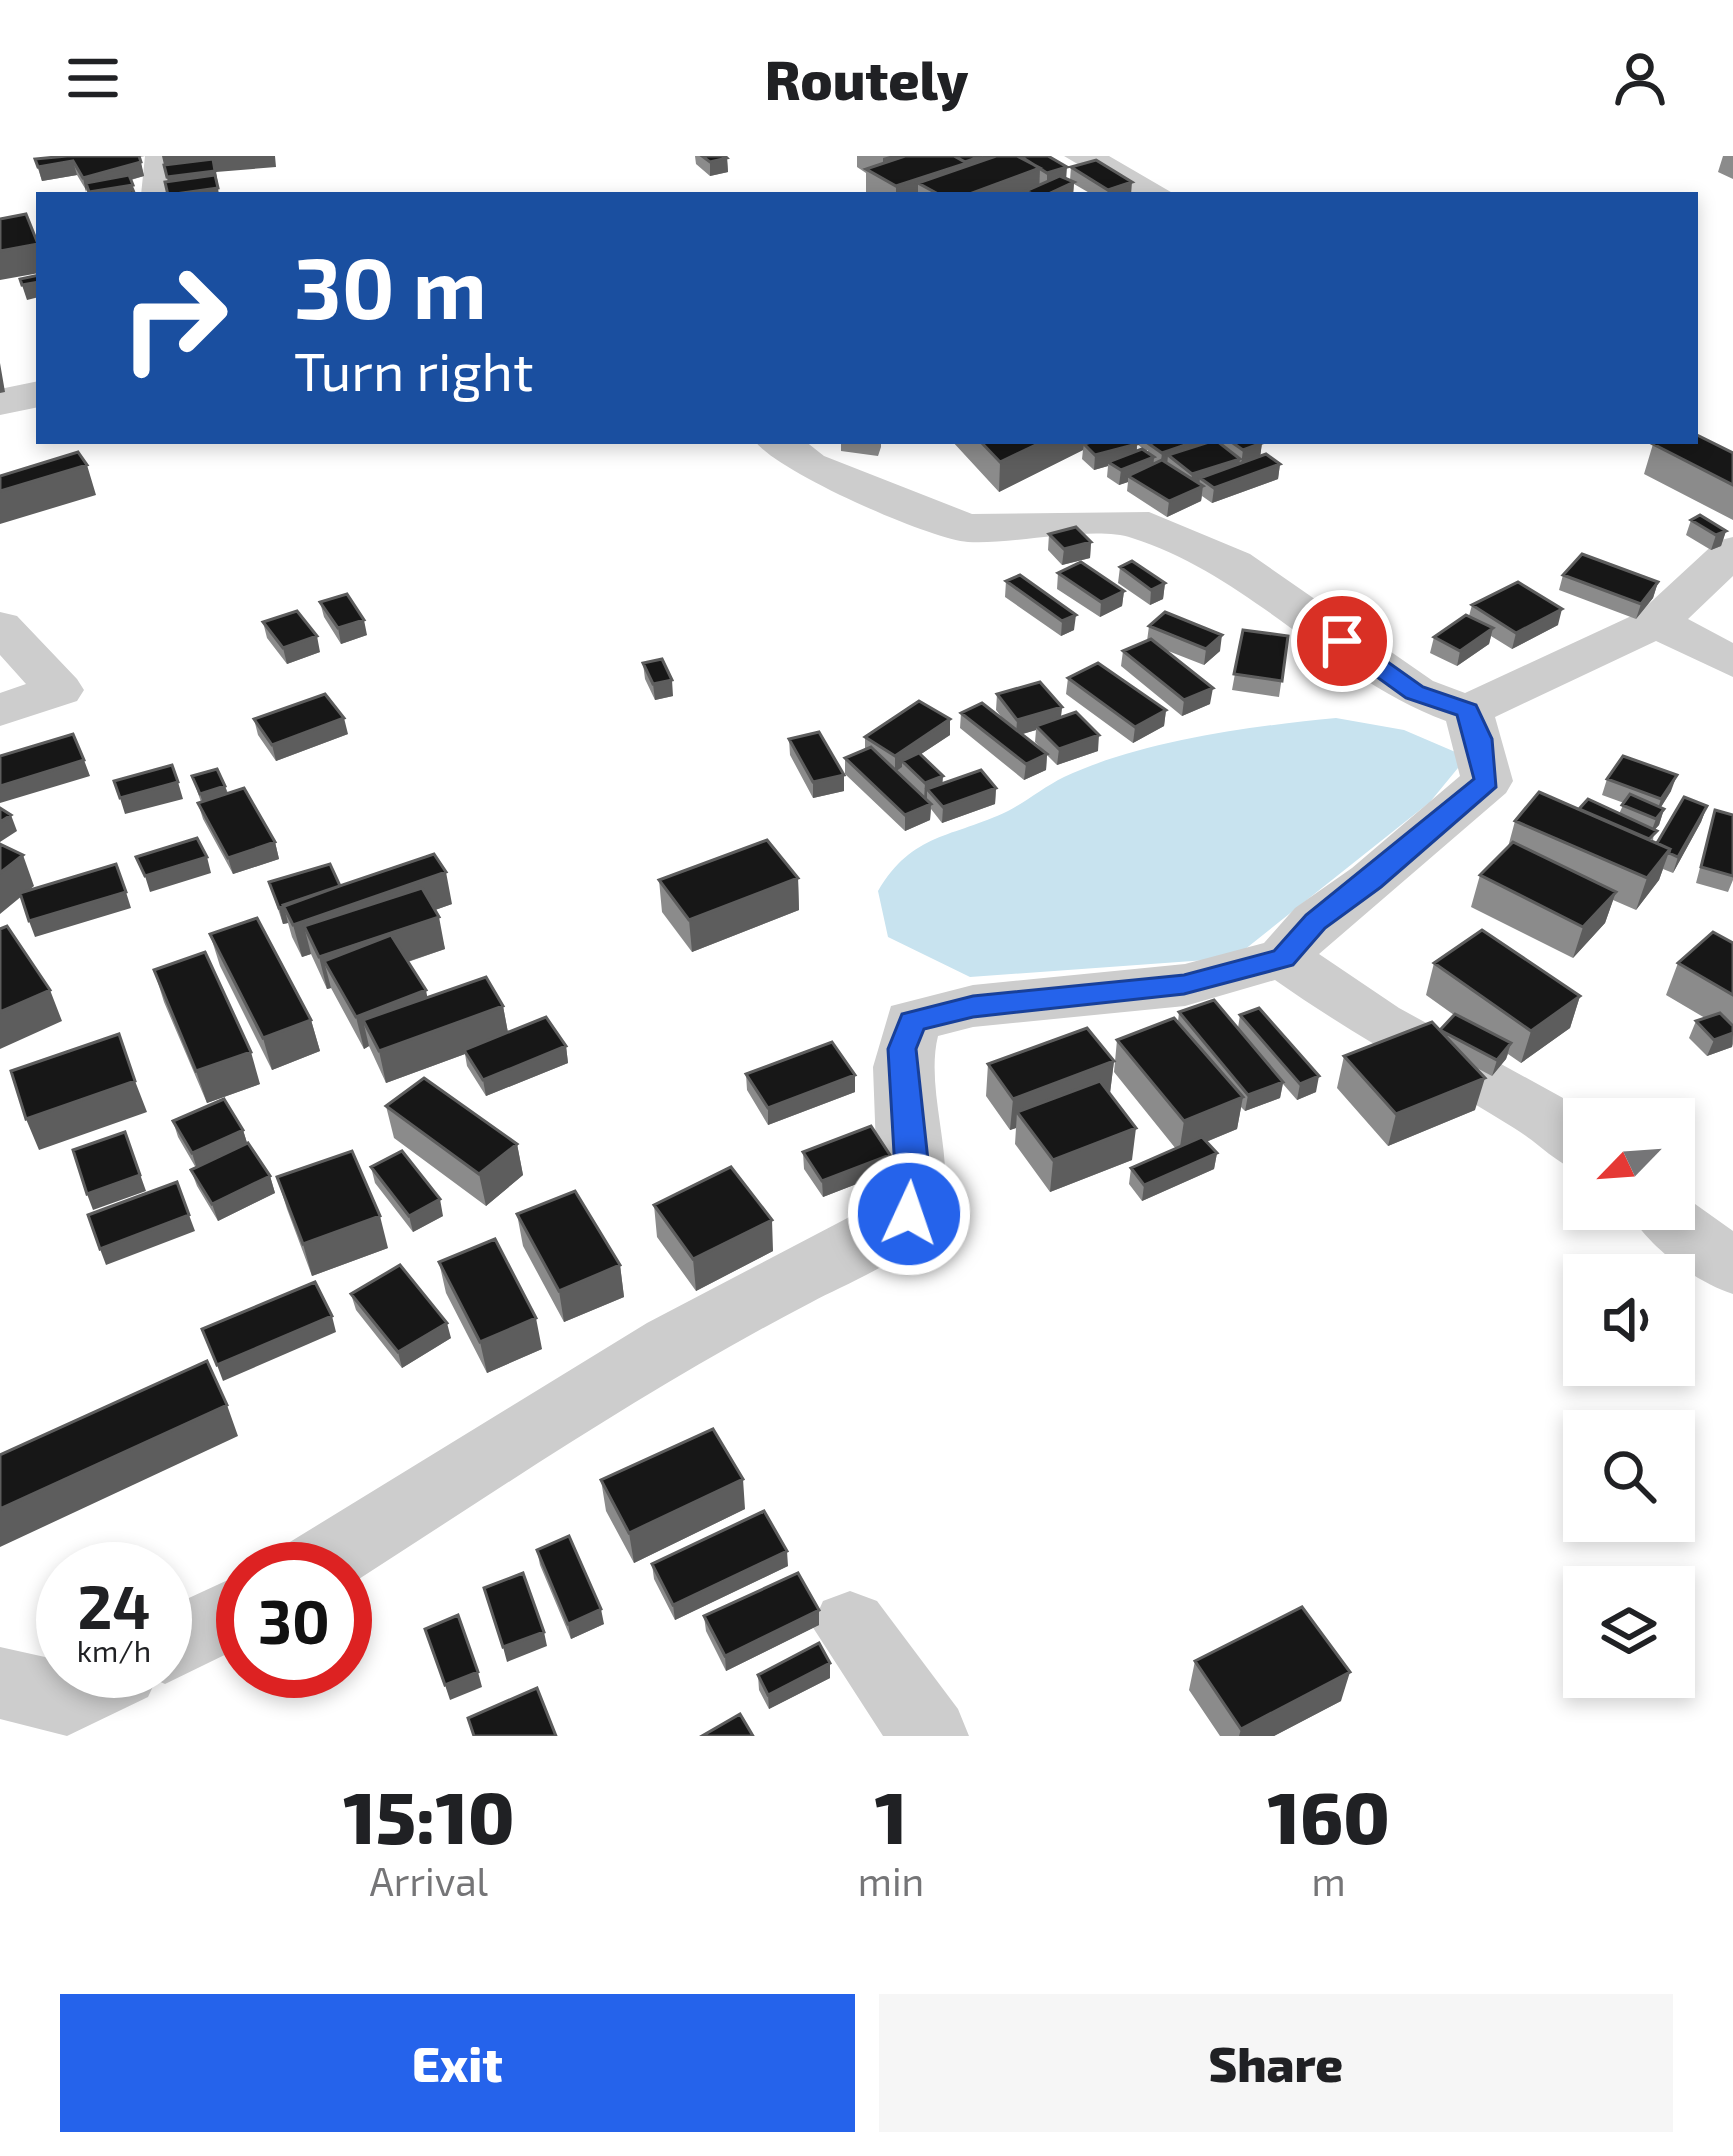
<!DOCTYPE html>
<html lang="en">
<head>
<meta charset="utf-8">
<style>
  :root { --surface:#fff; --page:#f6f6f6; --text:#202124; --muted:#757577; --accent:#2563eb }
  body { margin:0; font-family:"Exo 2",sans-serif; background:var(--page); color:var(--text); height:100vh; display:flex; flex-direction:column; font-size:45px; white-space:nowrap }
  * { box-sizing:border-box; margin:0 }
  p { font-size:39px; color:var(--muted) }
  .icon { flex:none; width:66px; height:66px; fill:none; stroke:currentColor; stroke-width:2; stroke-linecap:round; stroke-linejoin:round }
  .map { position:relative; height:1580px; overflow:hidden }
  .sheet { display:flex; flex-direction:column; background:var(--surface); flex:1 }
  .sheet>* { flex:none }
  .banner { position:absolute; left:36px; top:36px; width:1662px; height:252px; border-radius:0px; box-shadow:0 6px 18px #0003; background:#1a4fa0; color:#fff; overflow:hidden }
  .needle { width:78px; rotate:245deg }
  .buttons { position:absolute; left:1563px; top:942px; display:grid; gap:24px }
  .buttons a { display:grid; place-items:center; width:132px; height:132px; border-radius:0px; background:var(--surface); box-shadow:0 6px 18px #0003; font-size:60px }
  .speed { position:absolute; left:36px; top:1386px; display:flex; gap:24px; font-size:60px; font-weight:700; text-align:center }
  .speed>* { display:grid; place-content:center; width:156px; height:156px; border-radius:50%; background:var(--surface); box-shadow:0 6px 18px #0003; line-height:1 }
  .speed small { font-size:30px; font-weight:400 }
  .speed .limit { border:18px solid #d22; background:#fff; color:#111 }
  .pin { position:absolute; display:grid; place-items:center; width:102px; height:102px; color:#fff; margin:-51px; border:6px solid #fff; border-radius:50%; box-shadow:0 3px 12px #0007 }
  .me { position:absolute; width:132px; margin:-66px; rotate:3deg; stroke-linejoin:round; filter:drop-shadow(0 0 9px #0008) }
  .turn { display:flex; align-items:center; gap:42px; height:252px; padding:0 60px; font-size:54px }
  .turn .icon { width:156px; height:156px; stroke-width:2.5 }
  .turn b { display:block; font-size:84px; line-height:102px }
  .eta { display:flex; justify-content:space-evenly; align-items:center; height:204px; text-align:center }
  .eta b { font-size:72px; font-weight:800; line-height:84px }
  .button { display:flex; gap:24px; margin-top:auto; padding:24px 60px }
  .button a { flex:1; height:138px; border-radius:0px; background:var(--accent); color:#fff; font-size:48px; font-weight:800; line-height:138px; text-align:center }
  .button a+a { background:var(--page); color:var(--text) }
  header { display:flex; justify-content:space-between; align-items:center; height:156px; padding:0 60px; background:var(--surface); font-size:54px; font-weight:800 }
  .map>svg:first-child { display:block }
</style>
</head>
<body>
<header><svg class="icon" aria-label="menu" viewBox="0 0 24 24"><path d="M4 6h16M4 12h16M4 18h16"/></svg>Routely<svg class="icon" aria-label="person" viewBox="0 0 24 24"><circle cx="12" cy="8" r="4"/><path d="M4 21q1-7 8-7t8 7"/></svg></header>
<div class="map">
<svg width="1733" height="1580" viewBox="0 0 1733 1580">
  <rect width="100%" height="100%" fill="#fff"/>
  <path fill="#c8e3ef" d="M1336 562 1404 574 1467 601 1430 646 1234 802 970 821 888 781 878 735C913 676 952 682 1008 655 1027 645 1044 631 1064 621 1141 585 1252 570 1336 562Z"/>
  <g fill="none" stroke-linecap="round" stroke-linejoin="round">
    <path fill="#cdcdcd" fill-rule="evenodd" d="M145 0H181L177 39H141Z
      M1064 0H1109L1176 39H1130Z
      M39 225V251L0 259V233Z
      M755 285H805L824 300 972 358 1149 356 1250 398 1433 525 1465 537 1640 456 1717 385 1733 381V420L1688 463 1733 487V521L1656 485 1495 561 1513 625 1506 637 1319 798 1399 852 1563 942 1590 963H1584V1017C1555 1008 1539 987 1514 972 1434 922 1353 879 1275 824L1185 850 973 871 938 880C924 937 959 1010 939 1061 926 1096 845 1128 812 1146 650 1230 499 1333 345 1432V1413H274L285 1389 647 1167 878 1046 873 911 891 850 973 829 1185 808 1264 787 1295 752 1352 712 1460 620 1446 565C1331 522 1251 420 1132 382 1093 369 1013 389 968 386 929 383 777 316 755 285Z
      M0 456 17 460 77 523 84 534 77 545 0 570V537L26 528 0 499Z
      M1674 1033 1733 1075V1138C1695 1126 1646 1089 1627 1053H1674Z
      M243 1417V1490L165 1528 156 1524 148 1541 67 1580 0 1563V1491L63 1505V1515H165V1453Z
      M850 1435 877 1445 958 1553 969 1580H883L812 1470 823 1445Z"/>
  </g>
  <path fill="#8b8b8b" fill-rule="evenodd" d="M67 0H145L139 1 144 20 131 24 135 39H89L77 19 42 25 35 3Z
    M695 0H725L727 2 728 16 710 20 696 8Z
    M857 0H1048L1066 23 1070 24 1071 11 1131 39H1093L1074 28 1073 39H866V17L857 11Z
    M1723 0H1733V23L1718 16Z
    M841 285H881V291L878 300 841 295Z
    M952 285H1089V286L1259 285 1262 287 1260 300 1280 308 1278 323 1212 347 1202 340 1201 345 1167 361 1127 335 1128 326 1119 329 1107 321 1108 310 1094 314 1082 303 1083 294 999 336ZM1137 288 1146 295 1148 294V297L1137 295Z
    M1653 288 1733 297V364L1644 318Z
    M1691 364 1726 375 1721 390 1711 394 1686 379Z
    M1049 378 1091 386 1090 402 1062 409 1048 394Z
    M1120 411 1165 427 1163 443 1150 449 1118 427Z
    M1058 417 1124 435 1122 450 1100 461 1057 433Z
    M1563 419 1658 426 1653 442 1636 463 1559 434Z
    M1006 425 1074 474 1061 480 1005 441Z
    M320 446 367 479 341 488 324 461Z
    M1472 449 1558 469 1512 493 1491 480 1489 488 1457 510 1430 497 1434 481 1469 460Z
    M263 466 320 496 287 508 267 482Z
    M1149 470 1220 495 1204 509 1163 493 1210 548 1182 560 1121 510 1123 495 1147 485Z
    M1243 474 1288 480 1279 541 1232 534Z
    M643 507 673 540 655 544 645 523Z
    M1068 522 1166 554 1164 570 1133 587 1066 538Z
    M997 538 1062 551 1061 561 1098 595 1057 609 1047 599 1046 614 1024 624 960 572 961 557 1003 563 996 554ZM1036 574 1035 586 1043 594 1022 578Z
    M254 563 348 578 276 605 258 579Z
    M950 579 921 598 943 628 996 632 995 648 942 667 931 653 930 664 905 675 845 618V602L865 594V581Z
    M789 583 844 619V635L813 642 790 599Z
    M192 620 225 630 228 637 275 686 279 703 233 718 203 663 198 647 201 646Z
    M1607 623 1671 635 1661 651 1664 653 1659 669 1654 674 1653 685 1657 687 1707 650 1701 666 1673 717 1663 713 1659 724 1636 754 1613 744 1605 767 1573 802 1471 751 1480 719 1508 691 1515 665 1579 653 1619 658 1624 647 1602 639Z
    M1715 654 1733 659V724L1728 736 1696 727Z
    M798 722 799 754 692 796 662 756 659 724Z
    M269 726 340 730 452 748 435 754 445 793 408 806 427 842 503 850 508 877 566 890 568 907 486 940 467 910 465 898 386 927 369 890 364 893 331 832 327 833 311 798 302 801 292 781 288 767 283 768Z
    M210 778 311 864 320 895 272 914 220 810Z
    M1733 787V888L1732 891 1707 900 1689 882 1696 865 1705 862 1666 839 1678 807Z
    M1434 807 1580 840 1570 872 1521 907 1508 898 1506 903 1492 920 1473 910 1475 954 1388 990 1337 932 1344 900 1440 875 1454 859 1426 839Z
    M154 814 260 928 207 947 164 846Z
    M1179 856 1238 872 1240 859 1316 936 1297 944 1283 928 1280 942 1245 955 1241 951 1237 973 1206 986 1217 997 1214 1013 1142 1045 1129 1028 1131 1012 1176 993 1114 916 1117 884 1178 866Z
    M1114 905 1110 937 1132 1004 1050 1036 1015 988 1016 972 1010 974 986 940 988 908Z
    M746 918 855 919V936L768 969 747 934Z
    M386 950 517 988 523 1019 486 1050 394 982Z
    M173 965 243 974 247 987 270 1020 275 1037 218 1065 197 1030 191 1014 196 1012 178 981Z
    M803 996 890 999V1015L823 1041 804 1013Z
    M371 1011 443 1060 413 1076 375 1027Z
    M277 1021 388 1092 312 1120 287 1053Z
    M654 1049 773 1095 696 1135 657 1081Z
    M517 1058 620 1109 624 1141 564 1166 523 1090Z
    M439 1106 542 1193 487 1217 446 1137Z
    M351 1138 451 1182 402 1212 356 1154Z
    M601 1324 745 1353 634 1407 606 1355Z
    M537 1394 604 1468 571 1483 540 1409Z
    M652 1408 788 1410 675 1464 654 1423Z
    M819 1454V1469L726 1515 706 1475 704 1460Z
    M1195 1505 1341 1545 1274 1580H1220L1189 1534Z
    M758 1519 830 1522 769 1553 759 1534Z"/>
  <path fill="#5d5d5d" d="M162 0H275L276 11 216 16 218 29 170 35Z
    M890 0H940L883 23V2Z
    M983 0H1007L918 27V39H896V30Z
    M727 2 728 16 710 20V6Z
    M73 5 77 19 42 25 38 11Z
    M141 6 144 20 89 35 86 27V36L83 22Z
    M1067 11 1066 25 1047 31V17Z
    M1040 12 1039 39 1026 35V39H967Z
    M1074 26 1073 39H1046Z
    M1132 26 1131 39H1107L1108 34Z
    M133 29 135 39H90L89 36Z
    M218 32 219 39H168Z
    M38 88 39 117 0 124V95Z
    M39 126V141L27 144 22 129Z
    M0 207 5 236 0 237Z
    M1044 285H1089V291L1084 288 1083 294 999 336 1000 306Z
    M1197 285H1220L1168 299 1167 310 1160 313 1162 297Z
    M1262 287 1260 302 1241 309 1243 294Z
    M1137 288 1136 303 1108 306V310L1094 314 1095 299Z
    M1154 301 1153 317 1128 320V326L1119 329 1121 314Z
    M1240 303 1238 318 1200 322 1199 331 1190 333 1192 318Z
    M1280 308 1278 323 1212 347 1214 332Z
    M87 309 96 339 0 368V335Z
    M1203 330 1201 345 1167 361 1169 345Z
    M1726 375 1721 390 1711 394 1716 379Z
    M1091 386 1090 402 1062 409 1064 393Z
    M1658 426 1653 442 1636 463 1641 448Z
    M1165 427 1163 443 1150 449 1151 434Z
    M1124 435 1122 450 1100 461 1101 446Z
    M1562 453 1558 469 1512 493 1516 477Z
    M1076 459 1074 474 1061 480 1062 465Z
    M364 464 367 479 341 488 338 472Z
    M1493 472 1489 488 1457 510 1460 495Z
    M1222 479 1220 495 1204 509 1206 493Z
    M317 480 320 496 287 508 283 492Z
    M672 524 673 540 655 544 653 528Z
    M1213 532 1210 548 1182 560 1184 544Z
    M1062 551 1060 567 1036 570V574L1016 580 1017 564Z
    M1166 554 1164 570 1133 587 1135 571Z
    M344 562 348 578 276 605 272 589Z
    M950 563V579L906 608 902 605V611L895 616V600Z
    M1099 579 1098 595 1057 609 1059 593Z
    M1047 598 1046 614 1024 624 1026 608Z
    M84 604 90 620 0 647V630Z
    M844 619V635L813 642V626Z
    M1677 619 1671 635 1656 659 1661 643Z
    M943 620 942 636 927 633V643L924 644 925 627Z
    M178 626 183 643 125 658 120 642Z
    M225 630 230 646 205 654 200 638Z
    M996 632 995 648 942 667 943 651Z
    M931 648 930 664 905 675V659Z
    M1707 650 1701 666 1673 717 1678 701Z
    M1664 653 1659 669 1650 679 1656 663Z
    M11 659 17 675 0 686V666Z
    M275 686 279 703 233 718 228 702Z
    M1670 693 1659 724 1636 754 1647 722Z
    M23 699 34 730 0 758V717Z
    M207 701 211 717 150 736 145 720Z
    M446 716 452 748 317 796 304 770 311 798 302 801 293 769Z
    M798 722 799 754 692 796 689 764Z
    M126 736 131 752 35 781 29 765Z
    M1616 736 1605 767 1573 802 1583 771Z
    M284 750 288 767 283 768 279 752Z
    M439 761 445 793 338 829 324 805 331 832 327 833 319 801Z
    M50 834 62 865 0 893V856Z
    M426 834 432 866 363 864 369 890 364 893 356 861Z
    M1580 840 1570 872 1521 907 1531 875Z
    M503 850 509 882 464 894 465 898 386 927 379 895Z
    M311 864 320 895 272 914 263 882Z
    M1733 877 1732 891 1707 900 1714 884Z
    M1511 887 1506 903 1492 920 1497 904Z
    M566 890 568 907 486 940 483 924Z
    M251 896 260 928 207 947 196 915Z
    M1114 905 1110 937 1017 956 1016 972 1010 974 1013 943Z
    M855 919V936L768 969V952Z
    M1319 920 1316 936 1297 944 1300 928Z
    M1485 922 1475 954 1388 990 1396 958Z
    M135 925 147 956 39 994 26 963Z
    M1283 926 1280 942 1245 955 1248 939Z
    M1243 941 1237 973 1179 997 1184 965Z
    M1136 972 1132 1004 1050 1036 1053 1004Z
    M243 974 248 990 197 1013 192 997Z
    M125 976 146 1035 93 1054 87 1038Z
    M517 988 523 1019 486 1050 479 1018Z
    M1217 997 1214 1013 1142 1045 1144 1029Z
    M890 999V1015L823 1041 822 1025Z
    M270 1020 275 1037 218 1065 212 1048Z
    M440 1043 443 1060 413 1076 409 1060Z
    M189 1059 195 1075 106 1109 100 1093Z
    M380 1060 388 1092 312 1120 303 1088Z
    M772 1064 773 1095 696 1135 693 1103Z
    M620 1109 624 1141 564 1166 559 1135Z
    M332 1160 336 1176 223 1225 217 1209Z
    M536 1162 542 1193 487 1217 480 1186Z
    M447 1167 451 1182 402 1212 398 1196Z
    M227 1249 238 1280 0 1391V1353Z
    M743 1323 745 1353 634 1407 629 1377Z
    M787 1395 788 1410 675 1464 673 1449Z
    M601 1453 604 1468 571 1483 568 1468Z
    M819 1454V1469L726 1515 725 1500Z
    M544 1476 547 1490 507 1506 503 1491Z
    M830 1507V1522L769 1553 768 1539Z
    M478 1516 482 1531 450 1544 445 1529Z
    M1350 1516 1341 1545 1274 1580H1239L1241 1573Z"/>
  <path fill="#171717" stroke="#5d5d5d" stroke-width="3" d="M67 0H139L141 6 83 22 73 5 38 11 35 3Z
    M702 0H725L727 2 710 6Z
    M905 0H954L967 7 896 30 866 13Z
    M954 0H982L965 6Z
    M996 0H1017L1040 12 967 39H940L918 27Z
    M1020 0H1048L1067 11 1047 17Z
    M213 3 215 15 167 21 164 9Z
    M1096 4 1132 26 1108 34 1071 11Z
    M129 19 133 29 89 36 86 27Z
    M215 19 218 32 168 39 165 26Z
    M1060 20 1074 26 1046 39H1035L1026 35Z
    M133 34 135 39H104Z
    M26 58 38 88 0 95V63Z
    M39 119V126L22 129 20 123Z
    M1695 278 1733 297V329L1653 288 1659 285H1695Z
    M980 285H1044L1000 306Z
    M1095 285H1134L1137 288 1095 299 1084 288Z
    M1158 285H1197L1162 297 1149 288Z
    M1212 285H1217L1240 303 1192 318 1168 299Z
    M1230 285H1259L1262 287 1243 294Z
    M1142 293 1154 301 1121 314 1108 306Z
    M78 296 87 309 0 335V320Z
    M1266 298 1280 308 1214 332 1200 322Z
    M1162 304 1203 330 1169 345 1128 320Z
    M1700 359 1726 375 1716 379 1691 364Z
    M1076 371 1091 386 1064 393 1049 378Z
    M1582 398 1658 426 1641 448 1563 419Z
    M1132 405 1165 427 1151 434 1120 411Z
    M1081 406 1124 435 1101 446 1058 417Z
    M1020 419 1076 459 1062 465 1006 425Z
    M1518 426 1562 453 1516 477 1472 449Z
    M347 438 364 464 338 472 320 446Z
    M297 455 317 480 283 492 263 466Z
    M1165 456 1222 479 1206 493 1149 470Z
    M1466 459 1493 472 1460 495 1434 481Z
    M1243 474 1288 480 1282 525 1234 518Z
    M1151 483 1213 532 1184 544 1123 495Z
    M662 503 672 524 653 528 643 507Z
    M1098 507 1166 554 1135 571 1068 522Z
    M1040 526 1062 551 1017 564 997 538Z
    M325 538 344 562 272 589 254 563Z
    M919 545 950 563 895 600 865 581Z
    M982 547 1047 598 1026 608 961 557Z
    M1076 556 1099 579 1059 593 1036 570Z
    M819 576 844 619 813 626 789 583Z
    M73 578 84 604 0 630V600Z
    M871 591 931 648 905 659 845 602Z
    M919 597 943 620 925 627 902 605Z
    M1623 600 1677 619 1661 643 1607 623Z
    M172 609 178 626 120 642 114 625Z
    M217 613 225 630 200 638 192 620Z
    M981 614 996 632 943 651 927 633Z
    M244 632 275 686 228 702 198 647Z
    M1539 636 1670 693 1647 722 1515 665Z
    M1630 638 1664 653 1656 663 1622 649Z
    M1684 641 1707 650 1678 701 1669 697 1670 693 1657 687Z
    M1588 643 1657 675 1649 683 1579 653Z
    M0 652 11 659 0 666Z
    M1715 654 1733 659V720L1701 711Z
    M197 682 207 701 145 720 136 701Z
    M767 684 798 722 689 764 659 724Z
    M1513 686 1616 736 1583 771 1480 719Z
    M0 688 23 699 0 717Z
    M434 698 446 716 293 769 283 749Z
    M116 708 126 736 29 765 20 737Z
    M330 708 340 730 279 752 269 726Z
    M422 732 439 761 319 801 304 770Z
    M257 762 311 864 263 882 210 778Z
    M7 770 50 834 0 856V773Z
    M1482 774 1580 840 1531 875 1434 807Z
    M1713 776 1733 787V839L1678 807Z
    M391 779 426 834 356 861 324 805Z
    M205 796 251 896 196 915 154 814Z
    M486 821 503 850 379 895 363 864Z
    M1214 844 1283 926 1248 939 1179 856Z
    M1259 852 1319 920 1300 928 1240 859Z
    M1720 857 1733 870V877L1714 884 1696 865Z
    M1455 858 1511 887 1497 904 1440 874Z
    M546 861 566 890 483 924 464 894Z
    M1174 862 1243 941 1184 965 1117 884Z
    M1432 866 1485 922 1396 958 1344 900Z
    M1087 872 1114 905 1013 943 988 908Z
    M119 878 135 925 26 963 11 915Z
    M832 886 855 919 768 952 746 918Z
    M424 922 517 988 479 1018 386 950Z
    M1100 925 1136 972 1053 1004 1017 956Z
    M224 943 243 974 192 997 173 965Z
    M871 970 890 999 822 1025 803 996Z
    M125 976 140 1019 87 1038 73 994Z
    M1202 981 1217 997 1144 1029 1131 1012Z
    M248 987 270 1020 212 1048 191 1014Z
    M352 995 380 1060 303 1088 277 1021Z
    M402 995 440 1043 409 1060 371 1011Z
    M731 1011 772 1064 693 1103 654 1049Z
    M177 1026 189 1059 100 1093 88 1059Z
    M575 1035 620 1109 559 1135 517 1058Z
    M495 1083 536 1162 480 1186 439 1106Z
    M400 1109 447 1167 398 1196 351 1138Z
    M315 1126 332 1160 217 1209 202 1173Z
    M207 1205 227 1249 0 1353V1299Z
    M713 1273 743 1323 629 1377 601 1324Z
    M764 1355 787 1395 673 1449 652 1408Z
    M569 1380 601 1453 568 1468 537 1394Z
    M523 1417 544 1476 503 1491 484 1432Z
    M798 1417 819 1454 725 1500 704 1460Z
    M1302 1451 1350 1516 1241 1573 1195 1505Z
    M458 1459 478 1516 445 1529 425 1473Z
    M819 1487 830 1507 768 1539 758 1519Z
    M537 1532 556 1580H474L468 1562Z
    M740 1558 753 1580H702Z"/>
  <path fill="#2563eb" stroke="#184099" stroke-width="3" d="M1334 480H1351L1423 531 1476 549 1492 583 1496 631 1381 731 1325 772 1293 809 1184 838 973 861 924 873 916 893 930 1023 920 1066H898L888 893 902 858 973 840 1184 819 1274 795 1306 759 1474 623 1457 559 1406 542 1334 490Z"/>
</svg>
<div class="buttons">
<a><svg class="needle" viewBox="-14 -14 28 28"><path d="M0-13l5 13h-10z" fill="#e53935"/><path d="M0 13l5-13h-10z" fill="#757577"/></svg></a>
<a><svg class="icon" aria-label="sound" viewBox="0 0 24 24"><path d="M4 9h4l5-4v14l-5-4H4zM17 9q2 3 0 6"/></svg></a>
<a><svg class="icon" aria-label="search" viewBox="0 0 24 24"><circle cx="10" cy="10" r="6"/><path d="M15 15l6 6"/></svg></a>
<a><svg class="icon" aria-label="layers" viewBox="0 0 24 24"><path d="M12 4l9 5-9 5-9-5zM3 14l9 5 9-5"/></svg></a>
</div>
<div class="speed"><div>24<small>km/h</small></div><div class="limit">30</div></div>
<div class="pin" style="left:1342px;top:485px;background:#d93025"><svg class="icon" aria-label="arrive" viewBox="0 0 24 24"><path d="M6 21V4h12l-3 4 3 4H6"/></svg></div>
<svg class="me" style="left:909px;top:1058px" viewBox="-20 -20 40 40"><circle r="17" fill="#2563eb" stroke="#fff" stroke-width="3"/><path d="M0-11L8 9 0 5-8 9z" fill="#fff"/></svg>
<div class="banner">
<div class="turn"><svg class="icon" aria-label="right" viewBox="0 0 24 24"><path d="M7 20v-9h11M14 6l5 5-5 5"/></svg><div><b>30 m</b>Turn right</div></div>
</div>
</div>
<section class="sheet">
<div class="eta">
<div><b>15:10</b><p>Arrival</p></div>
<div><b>1</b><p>min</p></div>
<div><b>160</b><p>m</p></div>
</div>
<div class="button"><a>Exit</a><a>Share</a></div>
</section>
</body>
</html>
